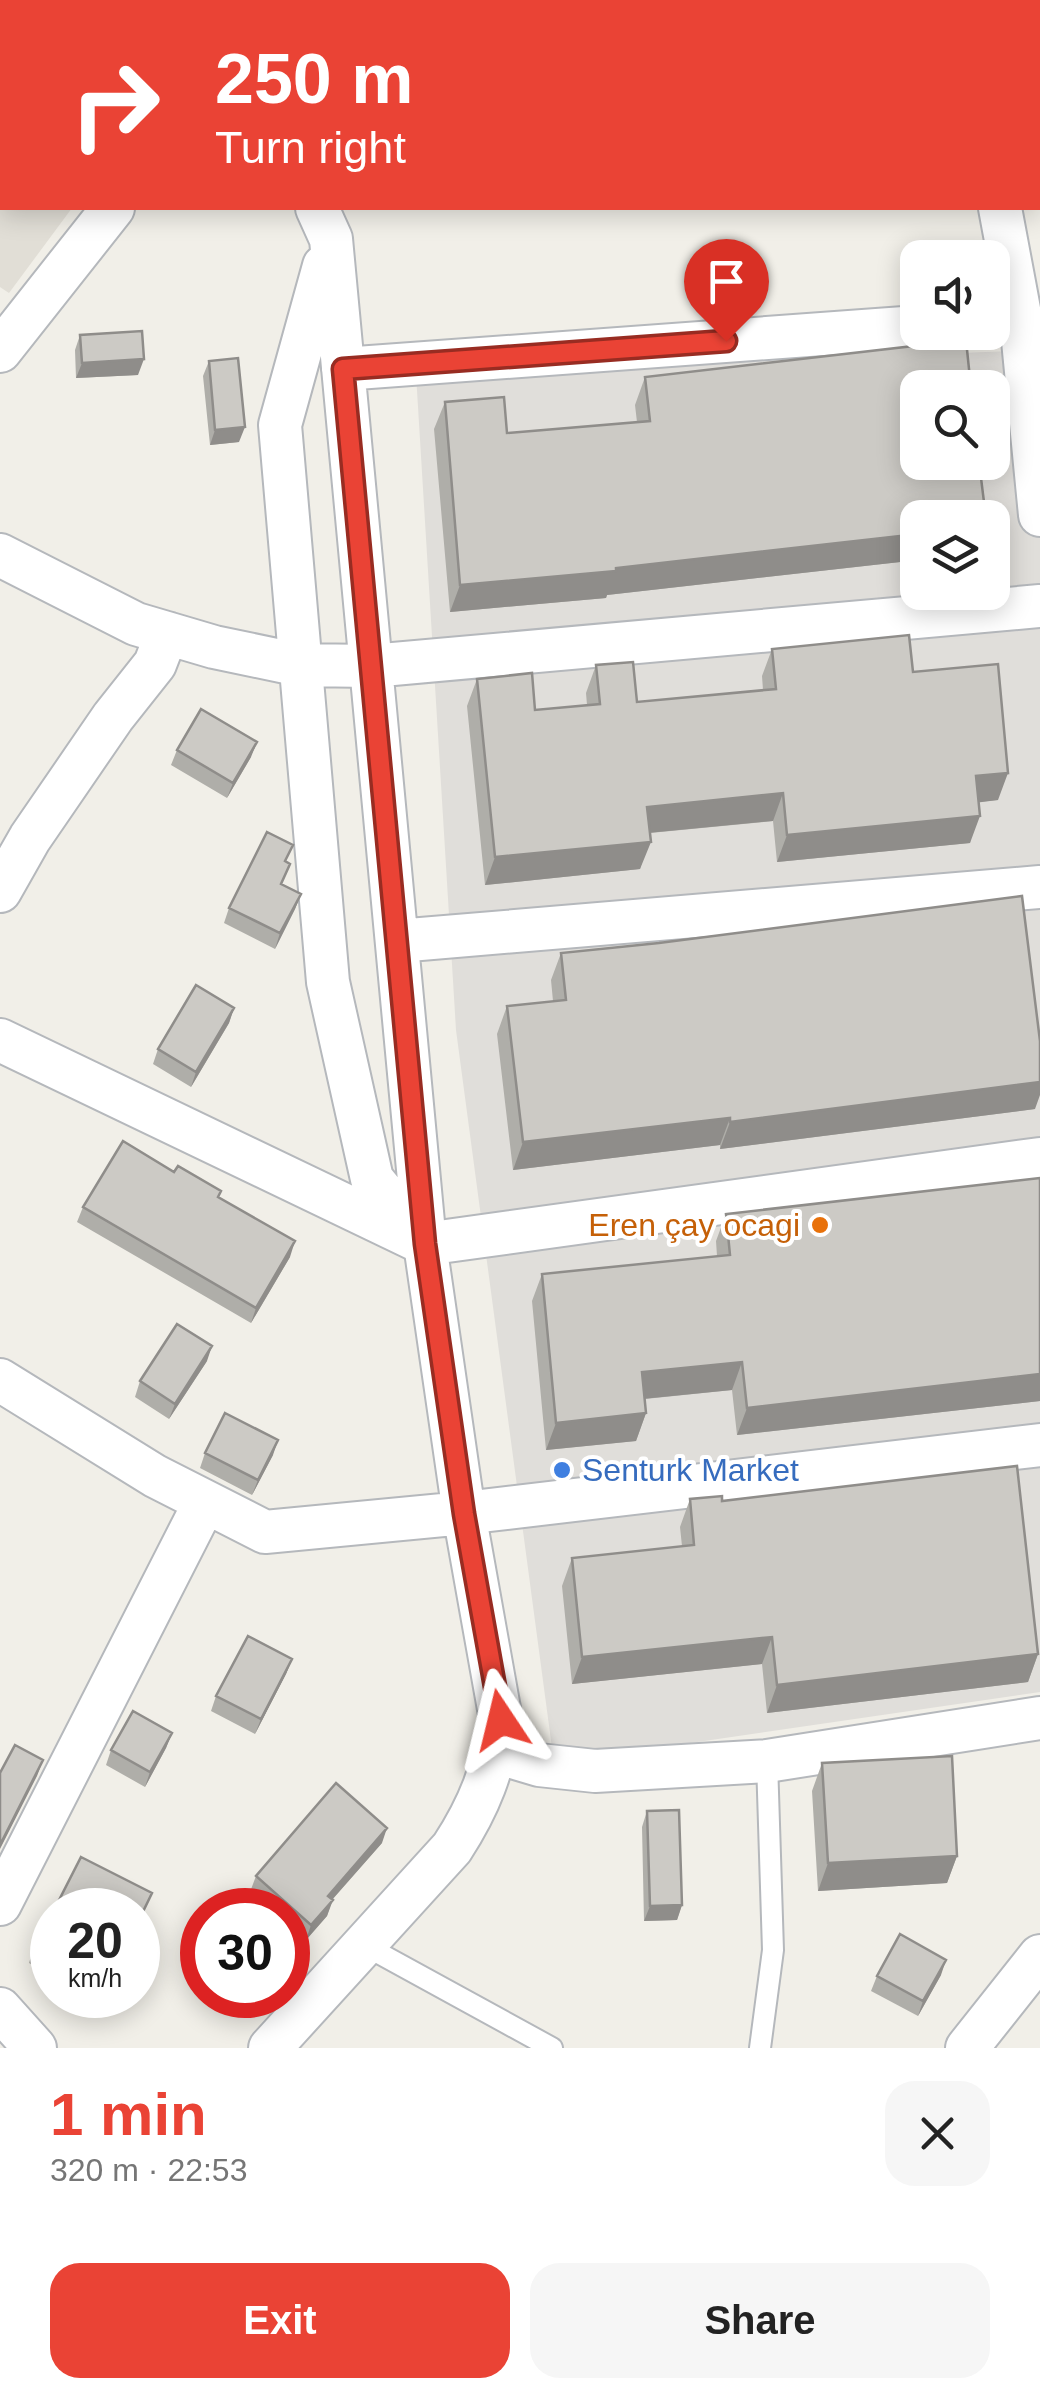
<!DOCTYPE html>
<html lang="en">
<head>
<meta charset="utf-8">
<style>
  :root { --surface:#fff; --page:#f6f6f6; --text:#222; --muted:#767676; --accent:#ea4335 }
  body { margin:0; font-family:Helvetica,sans-serif; background:var(--page); color:var(--text); height:100vh; display:flex; flex-direction:column; font-size:38px; white-space:nowrap }
  * { box-sizing:border-box; margin:0 }
  p { font-size:32px; color:var(--muted) }
  .icon { flex:none; width:55px; height:55px; fill:none; stroke:currentColor; stroke-width:2; stroke-linecap:round; stroke-linejoin:round }
  .map { position:relative; height:2048px; overflow:hidden }
  .side { display:flex; flex-direction:column; background:var(--surface); flex:1 }
  .side>* { flex:none }
  .guide { position:absolute; left:0px; top:0px; width:1040px; height:210px; box-shadow:0 5px 25px #0003; background:#ea4335; color:#fff; overflow:hidden }
  .controls { position:absolute; left:900px; top:240px; display:grid; gap:20px }
  .controls a { display:grid; place-items:center; width:110px; height:110px; border-radius:20px; background:var(--surface); box-shadow:0 5px 25px #0003; font-size:50px }
  .speed { position:absolute; left:30px; top:1888px; display:flex; gap:20px; font-size:50px; font-weight:700; text-align:center }
  .speed>* { display:grid; place-content:center; width:130px; height:130px; border-radius:50%; background:var(--surface); box-shadow:0 5px 25px #0003; line-height:1 }
  .speed small { font-size:25px; font-weight:400 }
  .speed .limit { border:15px solid #d22; background:#fff; color:#111 }
  .pin { position:absolute; display:grid; place-items:center; width:85px; height:85px; color:#fff; margin:-102px -42px; border-radius:50% 50% 50% 0; rotate:-45deg; box-shadow:0 0 10px #0007 }
  .pin .icon { rotate:45deg }
  .me { position:absolute; width:110px; margin:-55px; rotate:350deg; stroke-linejoin:round; filter:drop-shadow(0 0 8px #0008) }
  .turn { display:flex; align-items:center; gap:35px; height:210px; padding:0 50px; font-size:45px }
  .turn .icon { width:130px; height:130px; stroke-width:2.5 }
  .turn b { display:block; font-size:70px; line-height:85px }
  .round { display:grid; place-items:center; flex:none; width:105px; height:105px; border-radius:30px; background:var(--page) }
  .head { display:flex; align-items:center; justify-content:space-between; height:170px; padding:0 50px }
  h1 { font-size:60px; font-weight:600; line-height:75px; color:var(--accent) }
  .primary-button { display:flex; gap:20px; margin-top:auto; padding:20px 50px }
  .primary-button a { flex:1; height:115px; border-radius:30px; background:var(--accent); color:#fff; font-size:40px; font-weight:600; line-height:115px; text-align:center }
  .primary-button a+a { background:var(--page); color:var(--text) }
  .map>svg:first-child { display:block }
</style>
</head>
<body>
<div class="map">
<svg width="1040" height="2048" viewBox="0 0 1040 2048">
  <rect width="100%" height="100%" fill="#f1efe8"/>
  <path fill="#e0deda" fill-rule="evenodd" d="M1040 350V1692L554 1763 456 1030 416 374ZM918 388H992V462H918ZM918 518H992V592H918Z"/>
  <path fill="#e1ded6" d="M0 0H226L224 2H2V208H72L9 293 0 287Z"/>
  <g fill="none" stroke-linecap="round" stroke-linejoin="round">
    <path stroke="#aadaff" stroke-width="11" d="M770 0 780 2"/>
    <g stroke="#b5b8bc" stroke-width="24">
      <path id="lane" d="M364 1945 552 2048
        M760 2048 773 1950 767 1761"/>
    </g>
    <g stroke="#b5b8bc" stroke-width="46">
      <path id="street" d="M265 2 266 0
        M1013 2 1014 0
        M1000 208 1021 320 1040 515
        M324 266 280 425 328 982 372 1179 425 1244
        M0 351 113 208
        M343 369 918 327
        M0 555 136 624 214 647 300 665 371 666 1040 606
        M0 891 30 838 113 717 155 664 167 633
        M397 941 1040 887
        M0 1040 415 1239
        M425 1244 1040 1159
        M0 1380 155 1476 265 1532 464 1513 1040 1445
        M496 1752 539 1765 595 1771 767 1761 1040 1718
        M0 1904 205 1502
        M0 2009 35 2048
        M270 2048 452 1848C480 1805 493 1770 501 1720L464 1513 425 1244 331 239 317 208
        M967 2048 1040 1956"/>
    </g>
    <use href="#lane" stroke="#fff" stroke-width="20"/>
    <use href="#street" stroke="#fff" stroke-width="42"/>
  </g>
  <path fill="#afaea9" d="M80 335 138 375 76 378 75 350Z
    M209 361 239 442 210 445 203 376Z
    M645 377 918 518V560L607 595 606 598 450 612 434 429 445 402 507 433 637 422 635 405Z
    M772 649 913 672 998 800 978 802 970 843 777 862 773 821 650 833 640 869 485 885 467 706 477 679 535 710 587 705 586 693 596 665 637 702 763 690 762 676Z
    M177 750 251 757 227 798 171 765Z
    M287 862 282 884 301 894 295 909 275 949 224 923 229 908Z
    M561 953 1035 1109 720 1149V1145L513 1170 497 1034 507 1006 553 1001 551 980Z
    M234 1008 229 1023 191 1087 153 1064 158 1049Z
    M174 1172 221 1191 219 1197 290 1257 251 1323 77 1222 83 1207Z
    M1040 1178V1401L737 1435 732 1390 645 1399 646 1413 636 1441 546 1450 532 1301 542 1274 717 1256 716 1241 726 1214Z
    M207 1361 169 1419 135 1397 140 1381Z
    M205 1453 273 1455 252 1495 200 1468Z
    M690 1499 722 1501 1038 1654 1028 1682 767 1713 762 1664 572 1684 562 1586 572 1558 682 1546 680 1527Z
    M292 1659 286 1674 255 1734 211 1711 216 1696Z
    M172 1733 166 1748 145 1787 106 1765 111 1750Z
    M822 1763 957 1856 947 1883 818 1891 812 1791Z
    M647 1811 682 1905 677 1920 644 1921 642 1827Z
    M382 1843 332 1900 327 1916 306 1940 288 1924V1910H271L250 1892 256 1876Z
    M52 1912V1975L29 1963 34 1947Z
    M941 1975 918 2016 871 1991 877 1976Z"/>
  <path fill="#8f8d8a" d="M144 359 138 375 76 378 82 363Z
    M245 427 239 442 210 445 215 430Z
    M918 534V560L607 595 606 598 450 612 460 585Z
    M257 742 251 757 227 798 233 783Z
    M1008 773 998 800 966 804 976 776Z
    M783 793 773 821 637 834 647 807Z
    M980 816 970 843 777 862 787 835Z
    M651 842 640 869 485 885 495 857Z
    M301 894 295 909 275 949 280 933Z
    M234 1008 229 1023 191 1087 196 1072Z
    M1040 1082V1095L1035 1109 720 1149 730 1122Z
    M730 1118 720 1145 513 1170 523 1142Z
    M295 1241 290 1257 251 1323 256 1308Z
    M212 1346 207 1361 169 1419 175 1404Z
    M742 1362 732 1390 632 1400 642 1372Z
    M1040 1374V1401L737 1435 747 1408Z
    M646 1413 636 1441 546 1450 556 1423Z
    M278 1440 273 1455 252 1495 258 1480Z
    M772 1637 762 1664 572 1684 582 1657Z
    M1038 1654 1028 1682 767 1713 777 1685Z
    M292 1659 286 1674 255 1734 261 1719Z
    M172 1733 166 1748 145 1787 150 1772Z
    M43 1760 37 1776 0 1849V1845Z
    M387 1828 382 1843 322 1911 328 1896Z
    M957 1856 947 1883 818 1891 828 1863Z
    M333 1900 327 1916 306 1940 311 1925Z
    M682 1905 677 1920 644 1921 650 1906Z
    M946 1960 941 1975 918 2016 923 2001Z"/>
  <path fill="#cccac5" stroke="#8f8d8a" stroke-width="2.5" d="M142 331 144 359 82 363 80 335Z
    M966 340 971 388H918V462H979L986 518H918V534L616 568V571L460 585 445 402 504 397 507 433 650 421 645 377Z
    M238 358 245 427 215 430 209 361Z
    M909 635 913 672 998 664 1008 773 976 776 980 816 787 835 783 793 647 807 651 842 495 857 477 679 532 673 535 710 600 704 596 665 633 662 637 702 776 689 772 649Z
    M201 709 257 742 233 783 177 750Z
    M267 832 293 845 285 861 290 864 281 884 301 894 280 933 229 908Z
    M1022 896 1040 1041V1082L730 1122V1118L523 1142 507 1006 566 1000 561 953 659 943Z
    M196 985 234 1008 196 1072 158 1049Z
    M123 1141 174 1172 178 1166 221 1191 218 1197 295 1241 256 1308 83 1207Z
    M1040 1178V1374L747 1408 742 1362 642 1372 646 1413 556 1423 542 1274 730 1255 726 1214Z
    M177 1324 212 1346 175 1404 140 1381Z
    M225 1413 278 1440 258 1480 205 1453Z
    M1017 1466 1038 1654 777 1685 772 1637 582 1657 572 1558 694 1545 690 1499 722 1496V1501Z
    M248 1636 292 1659 261 1719 216 1696Z
    M133 1711 172 1733 150 1772 111 1750Z
    M15 1745 43 1760 0 1845V1773Z
    M952 1756 957 1856 828 1863 822 1763Z
    M336 1783 387 1828 328 1896 333 1900 311 1925 256 1876Z
    M679 1810 682 1905 650 1906 647 1811Z
    M81 1857 152 1893 138 1922V1910H54Z
    M52 1912V1957L34 1947Z
    M900 1934 946 1960 923 2001 877 1976Z"/>
  <g fill="none" stroke-linecap="round" stroke-linejoin="round">
    <g stroke="#982c22" stroke-width="25">
      <path id="route" d="M501 1720 464 1514 425 1244 343 369 726 341"/>
    </g>
    <use href="#route" stroke="#ea4335" stroke-width="18"/>
  </g>
  <circle fill="#e8710a" stroke="#fff" stroke-width="4" cx="820" cy="1225" r="10"/>
  <circle fill="#3f7fe0" stroke="#fff" stroke-width="4" cx="562" cy="1470" r="10"/>
  <g text-anchor="middle" stroke-width="8" stroke-linejoin="round" paint-order="stroke">
    <g font-size="32" fill="#c56008" stroke="#fff" text-anchor="end">
      <text x="800" y="1236">Eren çay ocagi</text>
    </g>
    <g font-size="32" fill="#366cbe" stroke="#fff" text-anchor="start">
      <text x="582" y="1481">Senturk Market</text>
    </g>
  </g>
</svg>
<div class="controls">
<a><svg class="icon" aria-label="sound" viewBox="0 0 24 24"><path d="M4 9h4l5-4v14l-5-4H4zM17 9q2 3 0 6"/></svg></a>
<a><svg class="icon" aria-label="search" viewBox="0 0 24 24"><circle cx="10" cy="10" r="6"/><path d="M15 15l6 6"/></svg></a>
<a><svg class="icon" aria-label="layers" viewBox="0 0 24 24"><path d="M12 4l9 5-9 5-9-5zM3 14l9 5 9-5"/></svg></a>
</div>
<div class="speed"><div>20<small>km/h</small></div><div class="limit">30</div></div>
<div class="pin" style="left:726px;top:341px;background:#d93025"><svg class="icon" aria-label="arrive" viewBox="0 0 24 24"><path d="M6 21V4h12l-3 4 3 4H6"/></svg></div>
<svg class="me" style="left:501px;top:1720px" viewBox="-20 -20 40 40"><path d="M0-17L14 15 0 8-14 15z" fill="#ea4335" stroke="#fff" stroke-width="4"/></svg>
<div class="guide">
<div class="turn"><svg class="icon" aria-label="right" viewBox="0 0 24 24"><path d="M7 20v-9h11M14 6l5 5-5 5"/></svg><div><b>250 m</b>Turn right</div></div>
</div>
</div>
<section class="side">
<div class="head"><div><h1>1 min</h1><p>320 m · 22:53</p></div><a class="round"><svg class="icon" aria-label="close" viewBox="0 0 24 24"><path d="M6 6l12 12M18 6L6 18"/></svg></a></div>
<div class="primary-button"><a>Exit</a><a>Share</a></div>
</section>
</body>
</html>
